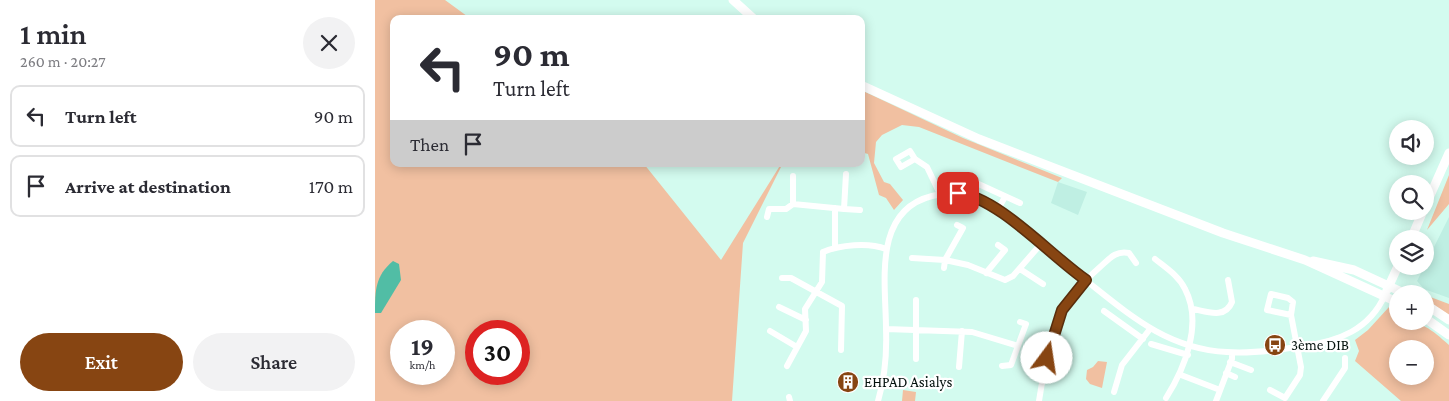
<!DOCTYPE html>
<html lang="en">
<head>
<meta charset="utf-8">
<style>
  :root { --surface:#fff; --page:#f2f2f3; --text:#2b2b33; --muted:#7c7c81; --line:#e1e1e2; --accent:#874512 }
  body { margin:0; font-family:"Crimson Pro",serif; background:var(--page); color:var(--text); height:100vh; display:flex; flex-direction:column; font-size:19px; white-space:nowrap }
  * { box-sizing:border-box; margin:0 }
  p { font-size:16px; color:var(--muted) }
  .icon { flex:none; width:28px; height:28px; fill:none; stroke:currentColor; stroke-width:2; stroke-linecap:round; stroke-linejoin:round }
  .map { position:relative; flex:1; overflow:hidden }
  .drawer { display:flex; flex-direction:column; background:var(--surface); width:375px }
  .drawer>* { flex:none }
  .banner { position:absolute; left:15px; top:15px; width:475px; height:152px; border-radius:10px; box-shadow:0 2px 12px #0003; background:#fff; color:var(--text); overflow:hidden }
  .fabs { position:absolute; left:1014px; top:120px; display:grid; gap:10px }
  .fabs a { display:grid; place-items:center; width:45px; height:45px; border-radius:50%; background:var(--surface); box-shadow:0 2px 12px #0003; font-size:25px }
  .speed { position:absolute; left:15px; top:320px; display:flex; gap:10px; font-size:25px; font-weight:700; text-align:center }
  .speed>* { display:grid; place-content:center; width:65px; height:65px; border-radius:50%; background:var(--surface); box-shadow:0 2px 12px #0003; line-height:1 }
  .speed small { font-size:12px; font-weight:400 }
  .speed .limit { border:8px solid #d22; background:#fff; color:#111 }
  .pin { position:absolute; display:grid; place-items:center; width:42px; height:42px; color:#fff; margin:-21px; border-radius:10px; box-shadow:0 2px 8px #0006 }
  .me { position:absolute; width:55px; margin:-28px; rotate:14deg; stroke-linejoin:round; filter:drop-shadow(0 0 4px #0008) }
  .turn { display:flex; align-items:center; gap:18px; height:105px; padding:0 20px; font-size:22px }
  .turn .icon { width:65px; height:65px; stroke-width:2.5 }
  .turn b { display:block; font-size:35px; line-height:42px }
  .then { display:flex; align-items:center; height:48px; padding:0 20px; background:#0003; gap:10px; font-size:19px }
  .round { display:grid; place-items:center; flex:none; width:52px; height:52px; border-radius:26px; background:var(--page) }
  .head { display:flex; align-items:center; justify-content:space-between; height:85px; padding:0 20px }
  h1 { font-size:30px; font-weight:600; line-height:38px }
  .button { display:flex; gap:10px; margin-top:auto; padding:10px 20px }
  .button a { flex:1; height:58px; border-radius:30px; background:var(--accent); color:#fff; font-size:20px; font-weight:600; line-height:58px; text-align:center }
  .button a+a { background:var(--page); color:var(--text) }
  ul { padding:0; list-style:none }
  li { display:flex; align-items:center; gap:15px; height:62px; margin:0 10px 8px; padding:0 10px; border:2px solid var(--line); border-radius:10px }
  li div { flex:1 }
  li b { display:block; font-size:19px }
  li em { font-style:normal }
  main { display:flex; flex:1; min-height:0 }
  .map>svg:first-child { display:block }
</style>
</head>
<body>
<main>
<section class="drawer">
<div class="head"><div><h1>1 min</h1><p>260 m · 20:27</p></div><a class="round"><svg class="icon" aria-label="close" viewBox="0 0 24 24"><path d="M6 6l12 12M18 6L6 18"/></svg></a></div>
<ul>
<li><svg class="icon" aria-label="left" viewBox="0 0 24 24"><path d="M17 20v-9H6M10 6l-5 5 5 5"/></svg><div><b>Turn left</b></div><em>90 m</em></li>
<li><svg class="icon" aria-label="arrive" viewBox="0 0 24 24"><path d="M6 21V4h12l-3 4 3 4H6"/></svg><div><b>Arrive at destination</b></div><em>170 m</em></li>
</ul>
<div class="button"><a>Exit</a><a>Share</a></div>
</section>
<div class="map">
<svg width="1074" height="401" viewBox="0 0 1074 401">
  <rect width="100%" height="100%" fill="#d3fbef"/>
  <path fill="#bfefe3" d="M683 182 712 192 703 215 676 203Z
    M1074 217V298L1049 289 1042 281Z"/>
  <path fill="#f1c0a1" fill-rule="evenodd" d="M0 0H70L96 19H19V164H269L346 260 406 164H441L417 167 407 165 368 243 357 401H0ZM26 331H69V374H26ZM101 331H144V374H101Z
    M486 90 588 138 687 178 683 182 544 127 527 125 507 135 501 142 499 163 509 182 515 184 528 200 519 210 511 198 504 195 493 154 486 152Z
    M1074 175V204L1052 230Z
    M1050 295 1074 304V315L1050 300Z
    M1014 307 1022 312V321C1047 321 1056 329 1074 345V401H1026L980 361 984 351 980 340 993 330ZM1022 349H1050V376H1022Z
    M723 361 732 362 727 388 715 384 711 379 712 370 718 367Z
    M528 390 541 392 540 401H527Z"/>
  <path fill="#51bda5" d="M18 261 24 264 26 280 6 313H0C0 291 0 276 18 261Z"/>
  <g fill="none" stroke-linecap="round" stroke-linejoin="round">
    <path stroke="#fff" stroke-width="6" d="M540 159 535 151 521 159 526 167 540 159 552 167 565 194
      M597 181 645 203
      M418 204V176
      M460 208V247
      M469 209 485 210
      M623 209 630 197
      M392 217 394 209H411L418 204 469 209 471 174
      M448 252C465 245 493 242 511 249
      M537 258 570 260 593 265 630 280 638 276 665 245
      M780 259C791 268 804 276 810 289 828 323 810 368 791 398
      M569 268 570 260 588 228 582 225
      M645 269 668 284
      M611 273 630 250 623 245
      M407 278H416L467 306 466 350
      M541 300V359
      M404 307 431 320
      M818 309C833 312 850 319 857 302L853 280
      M729 311 768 339
      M511 329 597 332 643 346
      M395 331 422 347
      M776 344 813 355
      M855 362 876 370
      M412 366 431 331 430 309 447 282 448 252
      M627 366 636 365 651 324 645 322
      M584 367 587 331
      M851 373 860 377
      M806 375 845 390
      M895 390 910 398 925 375 926 367 916 315 918 302 913 298 896 294 892 310 916 315
      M739 392 747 365 775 329
      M414 397 415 401
      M503 401C510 377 512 354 511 329 511 284 497 211 557 196 577 191 593 192 612 201 646 228 679 255 713 282 757 317 794 349 852 352 877 354 904 350 928 346 964 341 994 330 1010 295
      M664 401C673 345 680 306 725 267 734 259 741 250 754 253L761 263
      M841 401 857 359V353
      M948 401 970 368V358"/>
    <path stroke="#fff" stroke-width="9" d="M358 0 379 19
      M486 85 604 139 848 233 930 260 1022 302
      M1050 207 1074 153
      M1036 239 1048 211
      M938 261 979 270 1031 294
      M1012 290 1023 266
      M1050 304 1074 320
      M1050 318 1074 335"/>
  </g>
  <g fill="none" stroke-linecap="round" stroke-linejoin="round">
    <g stroke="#582d0c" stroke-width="12">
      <path id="route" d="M583 193C623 197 676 256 711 280L687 310 672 358"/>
    </g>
    <use href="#route" stroke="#874512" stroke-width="9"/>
  </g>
  <defs>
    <g id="bus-disc" transform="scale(1.125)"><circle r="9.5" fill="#874512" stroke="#fff"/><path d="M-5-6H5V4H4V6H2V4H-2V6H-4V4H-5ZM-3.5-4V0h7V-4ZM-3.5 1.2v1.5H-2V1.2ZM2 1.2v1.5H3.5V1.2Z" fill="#fff"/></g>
    <g id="building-disc" transform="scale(1.125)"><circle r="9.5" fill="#874512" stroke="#fff"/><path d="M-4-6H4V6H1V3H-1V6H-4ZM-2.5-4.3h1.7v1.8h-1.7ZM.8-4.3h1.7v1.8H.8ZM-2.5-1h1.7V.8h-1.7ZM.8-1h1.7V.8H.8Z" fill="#fff"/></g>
  </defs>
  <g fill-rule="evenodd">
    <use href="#bus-disc" x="900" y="345"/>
    <use href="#building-disc" x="473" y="382"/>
  </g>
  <g text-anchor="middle" stroke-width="4.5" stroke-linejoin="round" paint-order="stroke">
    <g font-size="15" fill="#04110d" stroke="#fff" text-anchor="start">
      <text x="916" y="350">3ème DIB</text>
      <text x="489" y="387">EHPAD Asialys</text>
    </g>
  </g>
</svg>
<div class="fabs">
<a><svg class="icon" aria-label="sound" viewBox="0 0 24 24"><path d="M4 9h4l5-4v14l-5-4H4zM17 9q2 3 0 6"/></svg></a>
<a><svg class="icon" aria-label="search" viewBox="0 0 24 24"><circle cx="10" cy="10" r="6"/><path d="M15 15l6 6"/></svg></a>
<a><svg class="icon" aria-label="layers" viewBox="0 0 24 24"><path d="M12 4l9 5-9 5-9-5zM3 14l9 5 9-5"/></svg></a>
<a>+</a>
<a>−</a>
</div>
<div class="speed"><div>19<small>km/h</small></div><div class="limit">30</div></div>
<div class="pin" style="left:583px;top:193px;background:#d93025"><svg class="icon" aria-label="arrive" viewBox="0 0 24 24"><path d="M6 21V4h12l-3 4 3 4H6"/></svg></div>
<svg class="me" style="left:672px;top:358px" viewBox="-20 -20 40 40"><circle r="19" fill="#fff"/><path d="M0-13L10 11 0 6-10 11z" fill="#874512"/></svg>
<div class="banner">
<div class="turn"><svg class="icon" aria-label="left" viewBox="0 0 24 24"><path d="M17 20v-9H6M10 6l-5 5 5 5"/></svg><div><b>90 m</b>Turn left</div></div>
<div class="then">Then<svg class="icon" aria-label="arrive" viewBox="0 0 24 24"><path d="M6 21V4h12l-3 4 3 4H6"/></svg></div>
</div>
</div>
</main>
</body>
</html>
